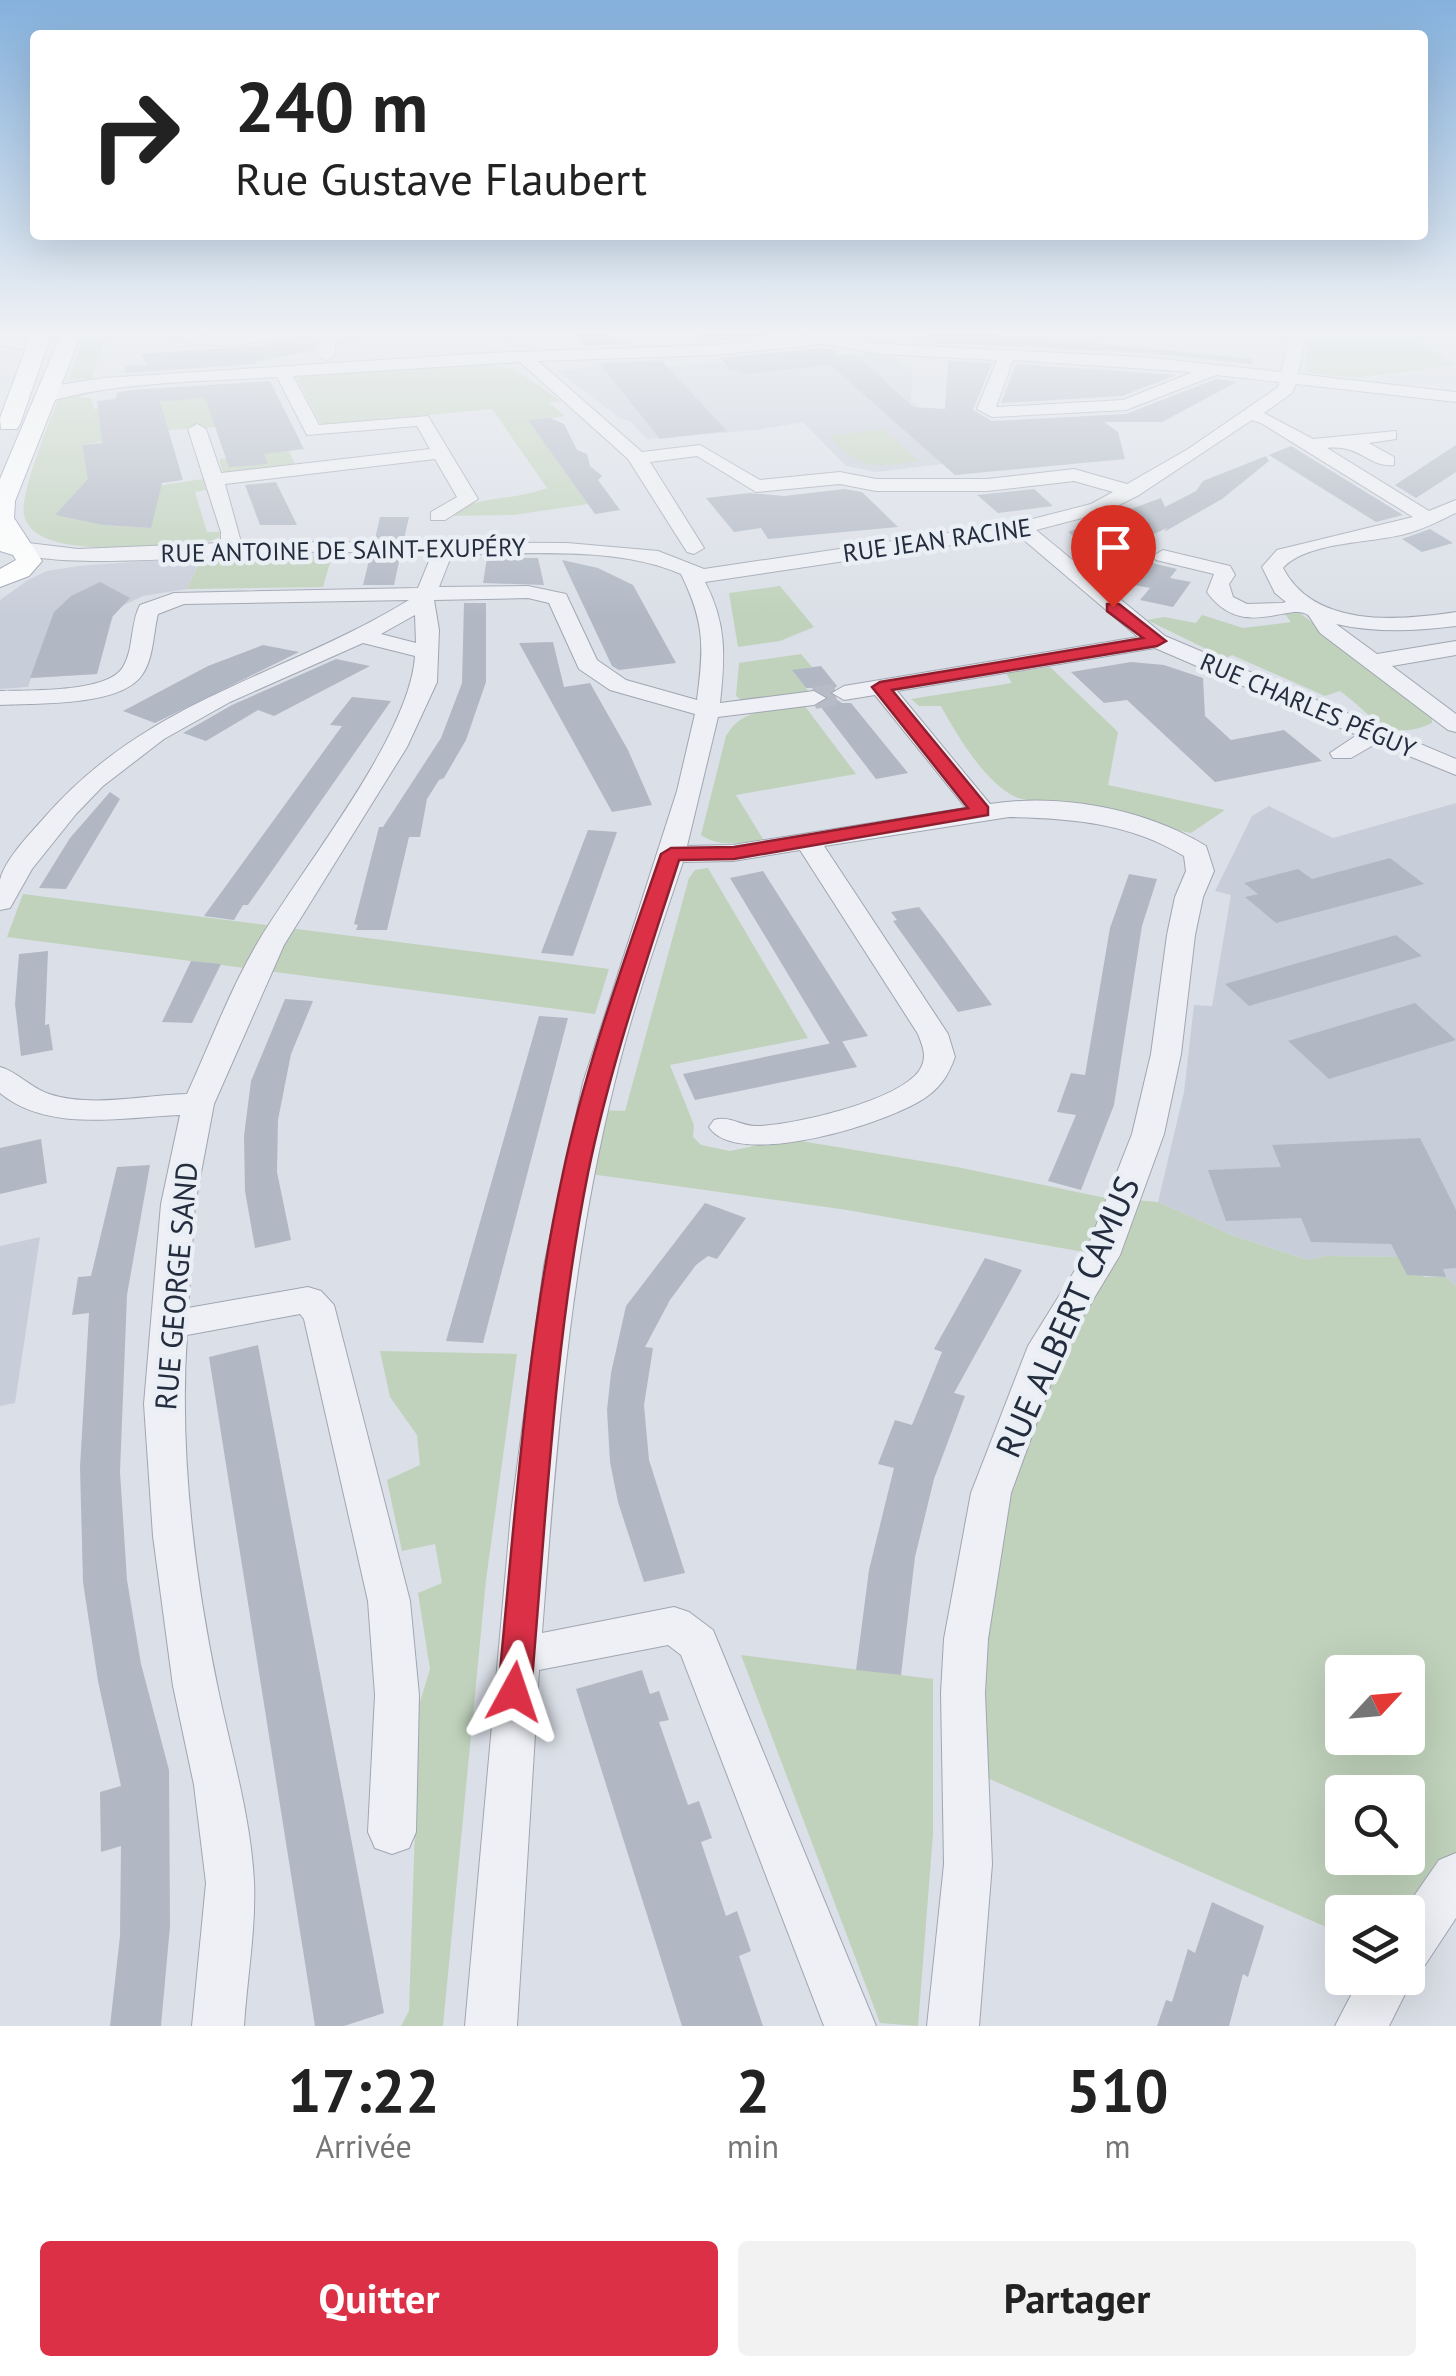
<!DOCTYPE html>
<html lang="fr">
<head>
<meta charset="utf-8">
<style>
  :root { --surface:#fff; --page:#f2f2f2; --text:#222; --muted:#767676; --accent:#dc3047 }
  body { margin:0; font-family:"PT Sans",sans-serif; background:var(--page); color:var(--text); height:100vh; display:flex; flex-direction:column; font-size:38px; white-space:nowrap }
  * { box-sizing:border-box; margin:0 }
  p { font-size:32px; color:var(--muted) }
  .icon { flex:none; width:55px; height:55px; fill:none; stroke:currentColor; stroke-width:2; stroke-linecap:round; stroke-linejoin:round }
  .map { position:relative; height:2026px; overflow:hidden }
  .sheet { display:flex; flex-direction:column; background:var(--surface); flex:1 }
  .sheet>* { flex:none }
  .guide { position:absolute; left:30px; top:30px; width:1398px; height:210px; border-radius:10px; box-shadow:0 10px 40px #0002; background:#fff; color:var(--text); overflow:hidden }
  .needle { width:65px; rotate:64deg }
  .tools { position:absolute; left:1325px; top:1655px; display:grid; gap:20px }
  .tools a { display:grid; place-items:center; width:100px; height:100px; border-radius:10px; background:var(--surface); box-shadow:0 10px 40px #0002; font-size:50px }
  .pin { position:absolute; display:grid; place-items:center; width:85px; height:85px; color:#fff; margin:-102px -42px; border-radius:50% 50% 50% 0; rotate:-45deg; box-shadow:0 0 10px #0007 }
  .pin .icon { rotate:45deg }
  .me { position:absolute; width:110px; margin:-55px; rotate:5deg; stroke-linejoin:round; filter:drop-shadow(0 0 8px #0008) }
  .turn { display:flex; align-items:center; gap:35px; height:210px; padding:0 40px; font-size:45px }
  .turn .icon { width:130px; height:130px; stroke-width:2.5 }
  .turn b { display:block; font-size:70px; line-height:85px }
  .eta { display:flex; justify-content:space-evenly; align-items:center; height:170px; text-align:center }
  .eta b { font-size:60px; font-weight:700; line-height:70px }
  .action { display:flex; gap:20px; margin-top:auto; padding:20px 40px }
  .action a { flex:1; height:115px; border-radius:10px; background:var(--accent); color:#fff; font-size:40px; font-weight:700; line-height:115px; text-align:center }
  .action a+a { background:var(--page); color:var(--text) }
  .map>svg:first-child { display:block }
</style>
</head>
<body>
<div class="map">
<svg width="1456" height="2026" viewBox="0 0 1456 2026">
  <rect width="100%" height="100%" fill="#dbdfe7"/>
  <path fill="#c8ced9" d="M853 354H887L913 371 911 401 977 457 975 460 877 472 846 466 803 422 756 430 647 439 630 421 621 419 558 371 660 359 668 367 713 363 736 367Z
    M201 557 187 589 143 596 122 606 113 616 97 674 31 678 28 687 0 689V600L28 580 47 571 78 566Z
    M1456 803V1287L1446 1277 1407 1275 1398 1257 1326 1256 1308 1260 1234 1236 1158 1202 1184 1092 1194 1005 1212 1006 1231 895 1215 891 1252 816 1269 806 1333 838Z
    M40 1237 15 1403 0 1406V1246Z"/>
  <path fill="#c0d2bb" fill-rule="evenodd" d="M86 332H108L91 379 69 380Z
    M1315 332H1398L1456 365 1356 378 1311 373 1305 370 1308 337Z
    M490 364 516 370 561 401 549 403 565 416 529 421 588 504 513 515 444 516C481 494 509 502 547 488L492 409 321 425 297 379 303 375Z
    M80 391 81 398H91L94 409 241 394 289 451 296 466 223 473 219 459 240 457 230 426 157 431 82 445 84 457 126 449 56 515 103 525 150 528 144 488 203 479 206 490 195 492 207 532H220L219 538 210 541C172 543 34 565 24 515 20 494 50 419 59 398Z
    M883 429 919 461C871 468 863 470 828 436Z
    M332 556 323 587 187 589 201 558Z
    M780 586 814 627 780 641 738 647 729 593Z
    M1300 613 1432 716V723C1387 744 1373 715 1340 691L1325 696 1232 655 1225 658 1147 620 1164 617 1196 623 1202 615 1243 628 1291 622 1285 614Z
    M801 654 812 667 793 671 809 692 744 702 736 696 739 663Z
    M1050 667 1118 732 1108 785 1225 810 1191 833 1018 798C987 786 956 734 941 706H919L911 699 1012 683 1006 673Z
    M804 705 856 774 736 795 763 839C742 843 720 848 701 835L726 736C741 708 775 709 804 705Z
    M708 868 808 1038 670 1065 694 1125 693 1137 701 1145 730 1151 789 1139 957 1167 1101 1197 1158 1202 1234 1236 1308 1260 1326 1256 1398 1257 1424 1277H1446L1456 1287V1876L1408 1948V1912H1342V1934L967 1769 991 1493 1101 1255 847 1210 576 1172 592 1110 625 1111 689 878 695 870ZM1342 1672H1408V1738H1342ZM1342 1792H1408V1858H1342Z
    M23 894 609 969 595 1014 7 937Z
    M380 1351 517 1354 486 1580 443 2026H401L409 2011 419 1705 430 1669 418 1593 442 1583 435 1544 402 1551 387 1480 420 1465 417 1435 390 1397Z
    M741 1655 933 1679V1834L918 2026 880 2023Z"/>
  <path fill="#b1b8c4" d="M572 332H603L633 344 584 346Z
    M695 332H802L704 342Z
    M927 332 1038 337 1252 359V364L1144 353 915 342Z
    M282 344H316L315 350 254 362 256 364 124 373 126 366 147 365 141 354Z
    M822 348 836 350V356L851 354 862 360 913 407 945 409 948 361 992 363 973 410 992 421 1126 414 1216 379 1237 382 1162 422H1104L1118 432 1125 459 955 475 830 365 744 374 739 369 731 370 720 358Z
    M662 361 676 376 727 431 660 439 599 363Z
    M1016 364 1176 375 1122 396 1001 403Z
    M270 381 304 449 264 454 268 464 229 467 205 398 160 402 183 480 162 483 151 528 103 525 55 515 88 479 82 445 102 443 97 401 115 399 118 392 132 390Z
    M550 418 564 424 577 450 587 454 590 466 602 476 598 480 620 510 595 514 528 420Z
    M1456 445V472L1416 498 1395 485Z
    M1291 446 1403 515 1376 522 1269 455Z
    M1266 456 1269 461 1222 499 1164 532 1167 528 1139 541 1136 536 1093 549 1177 569 1170 578 1191 582 1173 607 1140 600 1150 588 1129 584 1068 532 1161 498 1165 507 1196 491 1203 481Z
    M276 482 297 525H260L245 485Z
    M844 489 862 492 898 527 768 539 761 528 734 532 706 498 750 493 784 496Z
    M1034 489 1053 506 998 513 977 495Z
    M380 517H409L404 539H375Z
    M1430 529 1453 543 1422 552 1402 539Z
    M370 556 400 557 394 585H363Z
    M487 558H538L544 585 483 583Z
    M562 560 598 568 633 585 676 663 619 670 612 666Z
    M100 582 130 598 112 617 97 674 30 678 54 612 71 596Z
    M464 603H486V682L466 740 444 778 439 780 427 799 420 837H409L387 930H356L358 925 354 924 379 827H383L441 738 462 683Z
    M553 642 564 687 590 683 628 750 652 805 612 812 519 643Z
    M263 645 299 652 155 723 123 711 208 666Z
    M336 659 370 666 274 716 258 710 206 741 183 733 232 705Z
    M1131 662 1164 665 1203 678 1205 716 1231 740 1284 730 1322 761 1215 782 1127 700 1104 703 1071 672Z
    M821 666 837 686 828 694 842 703H851L908 773 876 779 820 706 830 697 816 688H806L792 670Z
    M352 697 391 701 248 905H243L234 920 204 916 342 726 330 725Z
    M110 792 120 799 66 889 39 888 70 838Z
    M588 830 617 832 573 956 541 953Z
    M1390 858 1424 884 1276 923 1245 897 1258 894 1244 883 1298 869 1312 879Z
    M763 871 868 1036 830 1044 730 878Z
    M1129 874 1157 879 1142 926 1114 1105 1081 1190 1048 1181 1076 1115 1057 1112 1071 1073 1085 1075 1110 928Z
    M919 907 943 938 992 1005 958 1012 893 921 897 920 891 912Z
    M1396 935 1422 956 1249 1006 1225 984Z
    M48 951 45 1025 49 1024 53 1050 21 1056 15 1004 19 954Z
    M191 961 221 964 192 1023 162 1022Z
    M285 999 313 1001 291 1054 278 1120 277 1172 291 1240 255 1248 245 1191 244 1136 251 1081Z
    M1415 1003 1456 1040 1329 1079 1288 1041Z
    M539 1016 568 1018 483 1343 446 1341Z
    M842 1041 857 1067 695 1100 683 1074Z
    M1420 1138 1456 1210V1268L1443 1269 1446 1277 1407 1275 1391 1244 1311 1242 1301 1218 1226 1221 1208 1170 1281 1167 1272 1145Z
    M41 1139 47 1183 0 1194V1148Z
    M150 1165 127 1295 120 1472 127 1580 141 1664 169 1770 170 1926 161 2026H110L120 1936 121 1846 101 1852 100 1792 121 1786 98 1681 83 1582 80 1467 89 1313 72 1315 78 1277 91 1276 117 1167Z
    M705 1203 746 1218 717 1259 708 1256 696 1265 670 1300 645 1347 653 1348 644 1405 649 1460 685 1573 644 1582 618 1502 610 1462 607 1410 611 1373 626 1306Z
    M985 1258 1022 1270 954 1393 965 1396 934 1479 915 1557 901 1675 856 1670 869 1570 894 1468 878 1464 895 1420 912 1425 942 1352 934 1349Z
    M258 1345 384 2013 344 2026H315L209 1357Z
    M642 1670 650 1694 659 1691 669 1720 659 1722 688 1805 699 1801 712 1838 701 1842 726 1916 737 1911 751 1951 739 1956 763 2026H682L576 1689Z
    M1212 1902 1264 1926 1248 1977 1243 1974 1229 2026H1157L1166 2000 1172 2002 1188 1949 1195 1953Z"/>
  <g fill="none" stroke-linecap="round" stroke-linejoin="round">
    <path stroke="#b6bbc5" stroke-width="22" stroke-dasharray="22 11" stroke-linecap="butt" d="M814 698 844 693"/>
    <g stroke="#a0a6b1" stroke-width="2">
      <path id="minor" d="M171 332 214 337 249 332H366L336 341 334 356 326 361 318 356 320 340C275 334 201 360 171 332Z
        M1291 332H1307L1298 374 1456 392V402L1296 384 1292 393 1264 413 1313 439 1396 431V439L1369 443 1394 457V465C1368 468 1361 444 1327 448L1429 511 1456 500V513C1441 520 1428 527 1412 532 1376 544 1308 540 1283 568 1314 628 1398 621 1456 612V626C1416 631 1376 633 1336 624L1377 654 1456 641V655L1392 666 1456 714V732L1448 730 1320 633C1316 627 1310 617 1308 615 1290 601 1243 642 1207 592L1214 574 1156 560 1153 556 1163 550 1230 566 1235 575 1229 584 1233 597 1247 604 1282 603 1286 602 1275 593 1262 567 1277 550 1413 517 1261 423 1252 420 1139 495 1105 512 1036 530 1165 636 1456 759V775L1377 743 1351 758H1333L1330 753 1357 735 1155 648 897 691 990 804C1062 793 1145 809 1206 846L1214 871 1203 897 1195 935 1181 1054 1164 1134 1120 1255 1064 1348 1011 1493 988 1639 985 1693 992 1864 979 2026H927L944 1864 941 1693 944 1639 971 1493 1028 1346 1085 1254 1132 1134 1151 1054 1167 935 1175 897 1186 871 1184 856C1130 823 1071 818 1009 817L824 846 948 1034 955 1057C949 1073 943 1084 929 1095 895 1122 737 1171 709 1127L714 1120C731 1115 741 1127 758 1126 795 1125 897 1101 919 1071 928 1058 923 1047 918 1034L800 850 733 861 683 862C659 934 633 1006 615 1081 570 1261 556 1448 542 1633L674 1607 689 1612 713 1630 876 2026H824L681 1655 668 1645 539 1670 517 2026H465L511 1513 544 1266 583 1083 677 791 695 714 610 690 579 669 549 603 528 598 434 600 439 630 437 682 407 747 284 945 214 1104 195 1204 188 1308 308 1287 321 1291 334 1305 410 1601 419 1695 416 1832 409 1848 392 1854 375 1848 368 1832 375 1695 368 1601 304 1319 300 1314 187 1335C179 1452 194 1574 218 1689 231 1752 251 1817 254 1882 256 1929 247 1979 244 2026H192L206 1883 194 1785 173 1686 153 1536 144 1404 161 1204 180 1115C123 1117 48 1133 0 1093V1067C18 1072 31 1088 49 1094 92 1108 143 1095 187 1094 210 1044 230 989 258 942 302 868 410 736 415 656L363 643 230 702 164 739 103 786 76 814 32 869 10 908 0 910C0 901 0 889 0 880 5 859 30 834 44 818 148 698 281 678 409 600L184 604 158 614C153 633 154 658 142 675 120 707 36 703 0 705V691C28 690 108 693 123 667 134 649 130 624 140 605L174 593 418 588 432 554C385 553 339 551 293 552 244 553 38 574 10 548L20 542 78 549 221 543V532L188 429 197 424 206 429 221 473 430 449 417 426 307 435 277 377C200 382 121 381 47 402L38 397 59 385 104 378 488 353 715 345 822 334 882 344 1144 357 1281 372ZM822 344 882 354 997 360 977 409 992 417 1126 410 1216 375 1279 382 1278 387 1188 449 1127 484 1074 469 987 479H876L840 472 760 480 700 445 642 452 538 361 715 355ZM1013 360 1193 372 1123 400 996 407ZM520 362 628 459 687 552 694 554 704 548 650 462 697 456 756 492 840 484 876 491H987L1074 481 1113 492 1091 504 1021 522 704 569 658 551 567 543 241 542 225 484 435 459 457 497 431 512V520H445L478 499 428 416 319 425 293 376ZM1018 535 1138 637 844 686 832 693 844 700 875 695 966 808 733 845 687 846 718 717 814 705 826 698 814 691 720 703C725 657 727 624 705 582ZM452 554C525 555 613 545 681 574 705 623 704 647 697 700L626 680 597 660 566 594 528 586 439 587ZM415 615 416 643 381 634Z
        M0 335 45 346 37 351 0 345Z
        M1456 1853V1918L1425 1965 1410 1972 1413 1978 1389 2026H1335L1360 1978H1408V1912H1403L1439 1860Z"/>
    </g>
    <g stroke="#99a3b4" stroke-width="2">
      <path id="major" d="M32 332H52L20 424 17 429H1L0 418Z
        M62 332H82L15 501 14 518 42 561 29 576 0 587V569L16 560 13 555 0 551V479Z"/>
    </g>
    <use href="#minor" fill="#eef0f5" fill-rule="evenodd"/>
    <use href="#major" fill="#fff" fill-rule="evenodd"/>
  </g>
  <linearGradient id="sky" x2="0" y2="1"><stop stop-color="#85b1dd"/><stop offset="0.54" stop-color="#eff1f4"/><stop offset="1" stop-color="#eff1f4" stop-opacity="0"/></linearGradient>
  <rect width="1456" height="616" fill="url(#sky)"/>
  <path fill="#dc3047" stroke="#8f1f2e" stroke-width="2.5" d="M1107 604H1119L1166 641 1157 646 892 690 988 807V815L734 859 679 860C646 963 610 1066 588 1173 554 1343 546 1519 531 1692L526 1703 514 1707 502 1703 498 1692C515 1519 526 1343 563 1173 586 1064 625 959 661 854L671 848 734 847 968 808 872 687 880 682 1143 638 1107 611Z"/>
  <g text-anchor="middle" stroke-width="9" stroke-linejoin="round" paint-order="stroke">
    <g font-size="25" fill="#232d3e" stroke="#eaeef5">
      <text transform="translate(937 540) rotate(-8)" y="9">RUE JEAN RACINE</text>
      <text transform="translate(343 550) rotate(-1)" y="9">RUE ANTOINE DE SAINT-EXUPÉRY</text>
      <text transform="translate(1308 705) rotate(23)" y="9">RUE CHARLES PÉGUY</text>
    </g>
    <g font-size="30" fill="#232d3e" stroke="#eaeef5">
      <text transform="translate(177 1286) rotate(-85)" y="10">RUE GEORGE SAND</text>
    </g>
    <g font-size="35" fill="#232d3e" stroke="#eaeef5">
      <text transform="translate(1068 1317) rotate(-66)" y="12">RUE ALBERT CAMUS</text>
    </g>
  </g>
</svg>
<div class="tools">
<a><svg class="needle" viewBox="-14 -14 28 28"><path d="M0-13l5 13h-10z" fill="#e53935"/><path d="M0 13l5-13h-10z" fill="#767676"/></svg></a>
<a><svg class="icon" aria-label="search" viewBox="0 0 24 24"><circle cx="10" cy="10" r="6"/><path d="M15 15l6 6"/></svg></a>
<a><svg class="icon" aria-label="layers" viewBox="0 0 24 24"><path d="M12 4l9 5-9 5-9-5zM3 14l9 5 9-5"/></svg></a>
</div>
<div class="pin" style="left:1113px;top:607px;background:#d93025"><svg class="icon" aria-label="arrive" viewBox="0 0 24 24"><path d="M6 21V4h12l-3 4 3 4H6"/></svg></div>
<svg class="me" style="left:514px;top:1692px" viewBox="-20 -20 40 40"><path d="M0-17L14 15 0 8-14 15z" fill="#dc3047" stroke="#fff" stroke-width="4"/></svg>
<div class="guide">
<div class="turn"><svg class="icon" aria-label="right" viewBox="0 0 24 24"><path d="M7 20v-9h11M14 6l5 5-5 5"/></svg><div><b>240 m</b>Rue Gustave Flaubert</div></div>
</div>
</div>
<section class="sheet">
<div class="eta">
<div><b>17:22</b><p>Arrivée</p></div>
<div><b>2</b><p>min</p></div>
<div><b>510</b><p>m</p></div>
</div>
<div class="action"><a>Quitter</a><a>Partager</a></div>
</section>
</body>
</html>
